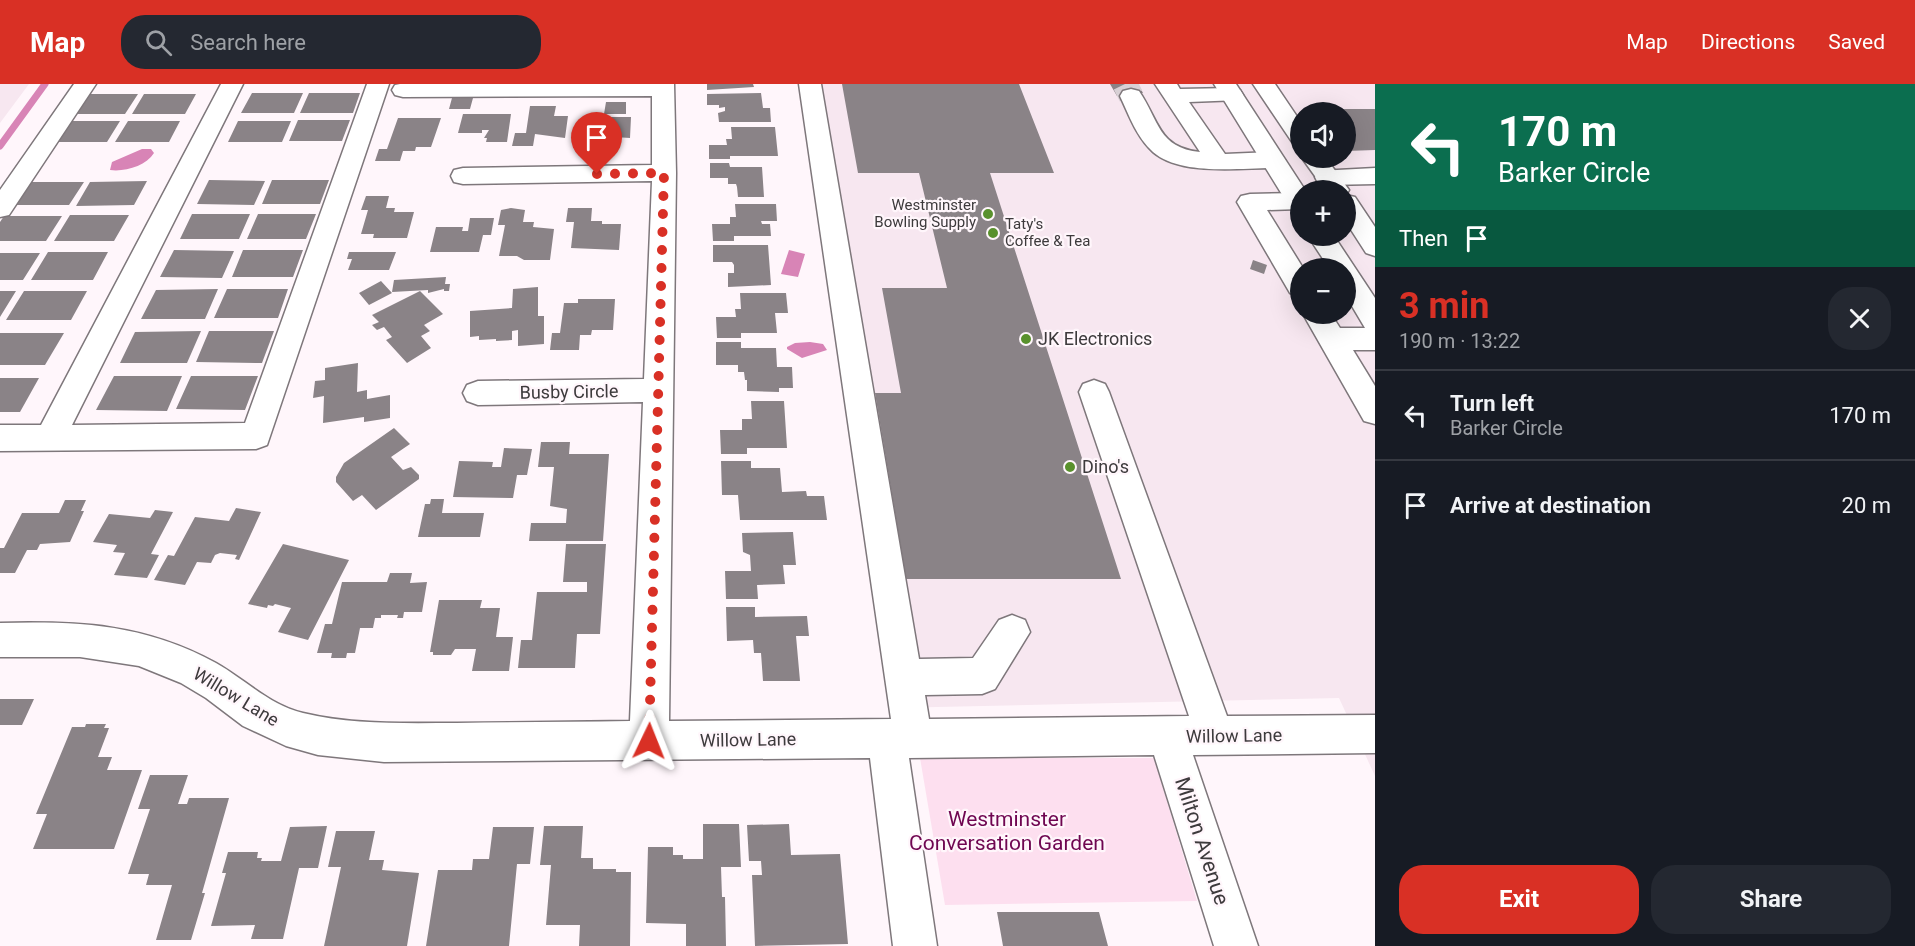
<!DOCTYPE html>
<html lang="en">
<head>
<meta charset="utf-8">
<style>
  :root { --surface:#171b24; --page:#242831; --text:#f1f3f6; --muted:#9ea1a6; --line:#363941; --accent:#d93025 }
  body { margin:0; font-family:Roboto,sans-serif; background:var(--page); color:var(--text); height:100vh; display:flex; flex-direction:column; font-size:22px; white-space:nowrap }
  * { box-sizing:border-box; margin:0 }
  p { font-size:20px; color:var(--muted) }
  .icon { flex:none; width:33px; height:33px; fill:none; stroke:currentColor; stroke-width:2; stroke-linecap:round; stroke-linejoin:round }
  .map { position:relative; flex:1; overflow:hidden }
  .details { display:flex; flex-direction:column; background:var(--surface); width:540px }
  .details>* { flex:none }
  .guide { background:#0b6e4f; color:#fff; overflow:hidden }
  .controls { position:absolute; left:1290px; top:18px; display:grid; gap:12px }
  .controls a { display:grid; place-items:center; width:66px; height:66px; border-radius:50%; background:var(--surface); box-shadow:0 6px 24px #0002; font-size:30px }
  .pin { position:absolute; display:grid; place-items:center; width:51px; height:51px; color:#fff; margin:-62px -26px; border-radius:50% 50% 50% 0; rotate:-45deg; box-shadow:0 0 6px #0007 }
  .pin .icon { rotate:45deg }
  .me { position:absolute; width:66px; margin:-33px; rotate:2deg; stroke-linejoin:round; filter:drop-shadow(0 0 4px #0008) }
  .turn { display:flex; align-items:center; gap:21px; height:126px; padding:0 24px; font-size:27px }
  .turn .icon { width:78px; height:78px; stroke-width:2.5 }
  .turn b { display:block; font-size:42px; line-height:51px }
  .then { display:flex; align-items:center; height:57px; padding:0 24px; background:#0003; gap:12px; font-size:22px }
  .round { display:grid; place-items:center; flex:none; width:63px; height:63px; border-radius:24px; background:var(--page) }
  .summary { display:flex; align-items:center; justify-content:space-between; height:102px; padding:0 24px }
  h1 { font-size:36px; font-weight:700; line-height:45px; color:var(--accent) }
  .cta { display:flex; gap:12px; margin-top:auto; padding:12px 24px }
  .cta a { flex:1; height:69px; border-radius:24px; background:var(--accent); color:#fff; font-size:24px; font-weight:700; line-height:69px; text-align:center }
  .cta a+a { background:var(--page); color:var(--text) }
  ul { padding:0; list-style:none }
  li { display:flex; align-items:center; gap:18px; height:90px; padding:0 24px; border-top:2px solid var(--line) }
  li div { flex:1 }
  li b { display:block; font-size:22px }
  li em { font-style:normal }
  header { display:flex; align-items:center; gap:36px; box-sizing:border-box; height:84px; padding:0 30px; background:var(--accent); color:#fff }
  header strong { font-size:28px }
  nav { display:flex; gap:33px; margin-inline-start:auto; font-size:21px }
  .search { width:420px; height:54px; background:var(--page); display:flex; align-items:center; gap:15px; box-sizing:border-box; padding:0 21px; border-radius:24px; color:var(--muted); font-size:22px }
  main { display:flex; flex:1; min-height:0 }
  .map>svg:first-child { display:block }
</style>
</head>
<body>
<header>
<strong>Map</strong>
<div class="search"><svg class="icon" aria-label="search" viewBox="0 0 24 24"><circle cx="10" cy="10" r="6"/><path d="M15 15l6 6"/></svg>Search here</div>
<nav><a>Map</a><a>Directions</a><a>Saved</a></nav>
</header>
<main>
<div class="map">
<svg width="1375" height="862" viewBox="0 0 1375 862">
  <rect width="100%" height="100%" fill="#fff6fb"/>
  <path fill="#f7e7f0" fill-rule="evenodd" d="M0 0H29L0 39Z
    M799 0H1375V692L1339 614 891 624ZM1300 28H1346V74H1300ZM1300 106H1346V152H1300ZM1300 184H1346V230H1300Z"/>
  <path fill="#fddfef" d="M920 674H1154L1197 817 945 821Z"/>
  <path fill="#d884b6" d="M142 65H151L154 69C146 82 125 88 110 86L112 78Z
    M789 166 805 170 798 193 781 190Z
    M810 258 823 260 827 266 802 274 787 265V263L795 259Z"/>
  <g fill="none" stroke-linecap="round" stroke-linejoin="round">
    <path stroke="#d884b6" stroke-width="7" d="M0 62 45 0"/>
  </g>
  <path fill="#8a8387" d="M707 0H753L754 3 707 6Z
    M842 0H1019L1054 89H990L1121 495H906L875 309H901L882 204H947L919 89H858Z
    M1110 0H1138L1143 9H1136L1138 12H1117Z
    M252 9H303L294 29H241Z
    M309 9H360L353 29H300Z
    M761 9 763 24H770L771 38H719L718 29 725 27V23L719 24V21H707V10Z
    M86 10H138L125 30H72Z
    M144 10H196L185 30H132Z
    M452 14H473L470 25H449Z
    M606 18H626V30H604Z
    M530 22H556L554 32H568L565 54 535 50 533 62H512L515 49H526Z
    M1312 25H1375V66L1346 67V28H1314Z
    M463 30H511L507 58H486L487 54H484L489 46H482V49H458Z
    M584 33H631L630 54 599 52 598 63H574L576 50H582Z
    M398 34H441L431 63H416L415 67H403L400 77H375L379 65H387Z
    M298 36H350L342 57H289Z
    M67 37H120L107 58H53Z
    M128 37H180L169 58H115Z
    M238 37H291L282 58H228Z
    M731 43H775L778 72H730V75H709V61H727L726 55H732Z
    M710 79H729L730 83H762L764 113H738L737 103 736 100H728V94H710Z
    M209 96 265 97 254 121 197 120Z
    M272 96H329L320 120H262Z
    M147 97 134 121 76 122 90 98Z
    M27 98H84L69 121H11Z
    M366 112H389L386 124H395L394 128H414L407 154H373L374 150H361L368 126H361Z
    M735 120H776L777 137H761L762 140H770L771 152H734V157H713L712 140H730V133H736Z
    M511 124 525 126 523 138H534L533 143 554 145 550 176H524L517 172H499L505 141H498L501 126Z
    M568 124H592L591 137H602V140H621L619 166 571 164 574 138H566Z
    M192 130H250L239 155H180Z
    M258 130H316L306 155H247Z
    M70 131H129L114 157H54Z
    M4 132H62L46 157H0V138Z
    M470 134H494L491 151H483L479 168H430L436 143H463L462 147H468Z
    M713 161H768L771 201 728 203V189H734V181L732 178H713Z
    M174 166 234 167 222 194 160 193Z
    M243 166H303L293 193H232Z
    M48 168H108L93 196H31Z
    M349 168H396L389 186H348L352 175H347Z
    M0 169H40L23 196H0Z
    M1253 176 1267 181 1264 190 1250 185Z
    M446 193 445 200H450L449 207H444V205L428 209V206L392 208 394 196Z
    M381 197 392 209 369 221 359 209Z
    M538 203V232H544V260L518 262V246L512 247V256L496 257V255L479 256V252L470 253V227L512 224 513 205Z
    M218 205 205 235H141L156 206Z
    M227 205H288L278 234H214Z
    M0 207H16L0 233Z
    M24 207H87L71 236H6Z
    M420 207 443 230 424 241 430 247 421 252 431 264 407 279 386 256 392 253 384 243 377 246 372 241 379 238 372 231Z
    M740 209H786L788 229H775L777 249H741V254H717L716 233H736L735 225H741Z
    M578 215H615L613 246H592L591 251H580L579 266H550L552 249H560L564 219H578Z
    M201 247 187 279H120L135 248Z
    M209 247H274L262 279 196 278Z
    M0 249H64L45 281H0Z
    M716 258H741V264H776L777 283H792L793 304H779V308L747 307V296H745L744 288H738V281H716Z
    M358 279 357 308 367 306V315L390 311V334L364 338V333L323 339 324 312 313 314 315 297 325 296V284Z
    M114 292H182L167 327 96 326Z
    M191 292H258L245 326 176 325Z
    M0 294H39L20 328H0Z
    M751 317H784L787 364H747V370H721L720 346H742V335H752Z
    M394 344 410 360 391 373 403 386 411 383 419 391V395L376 426 362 411 353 417 336 398V393L344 379Z
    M541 358H570L569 370H609L603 457H529L531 439H566L567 425 550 422 554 383H538Z
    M504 364 532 365 527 391H517L513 414 453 413 459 377 493 378 492 383H501Z
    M721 377H751V384H780L782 408 806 407 807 412H824L827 436H740L738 411H722Z
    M431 415H444L442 429H484L480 453H418L425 420H430Z
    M65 416H86L81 427H84L70 458 40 460 37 466H27L15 489H0V464H4L22 429H59Z
    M236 424 261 428 239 476 235 475 237 471 220 469 215 471 211 479 197 478 185 501 154 496 168 471 174 472 195 433 229 437Z
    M155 426 173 428 151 470 159 471 147 494 114 491 125 469 113 468 117 461 93 458 109 430 150 434Z
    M793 448 796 481H783L785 500 757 501 758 515H726L725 487H751L750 471 743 468 742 449Z
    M283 460 349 476 308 556 278 548 291 524 275 520 273 522 268 521 267 524 248 520Z
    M566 460H606L600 550H577L575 584H518L521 556H532L537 508H587V498H563Z
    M390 489H412L410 499 427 498 422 528H404L403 534H397L398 531H381V534H375L373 544H360L355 569H347L346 574H331L332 569H317L325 540H332L342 498H387Z
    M439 516H482L480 524H500L496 553H513L509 587H472L476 565H455L451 571H433V568H430Z
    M726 523H755V533L807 532 809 552H796L800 597H763L761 569H754L753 556 727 557Z
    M0 615H34L22 641H0Z
    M86 640H106L104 644H109L98 673H112L107 686H142L114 765H33L47 730H36L72 643H85Z
    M150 691H188L178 720H187L189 714H229L202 809H205L191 856H156L172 801H146L149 790H128L150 725H138Z
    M703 740H739L741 783H721L722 813H725L726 862H686V840L646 839 648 763H673V771H683V775H703Z
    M789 740 791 771 840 770 848 860 755 862 752 791H762L761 777H749L747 741Z
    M327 742 318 784H299L283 855H251L255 841 211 842 226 789H222L228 768H258L257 774H262L261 777H281L290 743Z
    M544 742H583L581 774H593V785H616V788H631L630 862H579L580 841H546L551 781H540Z
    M493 743H534L530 780H517L509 862H426L438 786H472L473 775H489Z
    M336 747H375L369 776H384L382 786 419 789 407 862H324L341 783H328Z
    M997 828H1099L1108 862H1003Z"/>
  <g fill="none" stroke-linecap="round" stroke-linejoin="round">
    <path stroke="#d8d0d5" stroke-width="25" stroke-dasharray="25 12" stroke-linecap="butt" d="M1125 0 1131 12"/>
    <g stroke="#7e777b" stroke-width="3">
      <path id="minor" d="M74 0H96L9 131 0 133V106Z
        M221 0H243L72 341 245 339 367 0H389L267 361 256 365 0 367V341H41Z
        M400 0H674L676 89 669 637 891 635 799 0H821L919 575 973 574 999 536 1012 531 1025 536 1030 548 995 605 982 610 925 611 929 635 1189 632 1079 308 1083 300 1094 296 1105 300 1109 308 1227 632 1375 631V669L1193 671 1258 862H1214L1154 671 909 674 937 862H893L870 674 384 678 318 671 286 662 243 642 206 614 181 599 139 582 80 573H0V539C79 537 145 540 216 579 246 596 269 621 303 629 353 641 405 639 457 639 515 638 573 638 630 637L643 318 478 321 467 317 463 309 467 301 478 297 644 295 652 97 463 100 454 98 451 92 454 86 463 84 652 81V12L403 13 395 11 392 6 395 1Z
        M1155 0H1177L1180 5 1232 4 1240 6 1243 11 1240 16 1189 18 1225 70 1273 68 1281 71 1285 76 1281 81 1273 84C1239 84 1181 92 1153 68 1137 54 1129 31 1120 12L1123 7 1131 5 1139 7C1159 36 1158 64 1200 68Z
        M1375 84V100L1327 101 1318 99 1315 93 1318 87Z
        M1300 109V125L1267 126 1303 184H1300V212L1290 209 1237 118 1241 112 1250 110Z
        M1303 230H1331L1340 244H1375V266H1353L1375 302V340L1364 337Z"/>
    </g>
    <g stroke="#7e777b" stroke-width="3">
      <path id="major" d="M1214 0H1236L1305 106H1300V127L1291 125Z
        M1253 0H1275L1300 37V60L1292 58Z
        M1302 74H1326L1349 106 1346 111 1355 113 1375 143V172L1366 169 1346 138V106H1325Z
        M1308 152H1334L1375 214V247L1365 244 1346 212V184H1329Z"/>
    </g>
    <use href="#minor" fill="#fff" fill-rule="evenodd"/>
    <use href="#major" fill="#fff" fill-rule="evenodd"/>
  </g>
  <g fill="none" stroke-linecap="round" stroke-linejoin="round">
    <path stroke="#d93025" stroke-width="10" stroke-dasharray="0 18" d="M597 90 664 89 649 657"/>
  </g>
  <g fill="#59912d" stroke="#fff6fb" stroke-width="2">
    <circle cx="988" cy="130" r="6"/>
    <circle cx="993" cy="149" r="6"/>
    <circle cx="1026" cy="255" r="6"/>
    <circle cx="1070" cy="383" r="6"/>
  </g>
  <g text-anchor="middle" stroke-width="4.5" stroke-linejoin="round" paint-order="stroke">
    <g font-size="15" fill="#3d3a3c" stroke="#fff6fb" text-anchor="end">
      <text x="976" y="126">Westminster<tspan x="976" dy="17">Bowling Supply</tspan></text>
      <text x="1005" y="145" text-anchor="start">Taty's<tspan x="1005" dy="17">Coffee &amp; Tea</tspan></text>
    </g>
    <g font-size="18" fill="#3d3a3c" stroke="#fff6fb" text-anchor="start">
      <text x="1038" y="261">JK Electronics</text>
      <text x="1082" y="389">Dino's</text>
    </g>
    <g font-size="18" fill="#3d3a3c" stroke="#fff6fb">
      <text transform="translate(569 308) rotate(-1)" y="6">Busby Circle</text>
      <text transform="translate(236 613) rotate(31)" y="6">Willow Lane</text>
      <text transform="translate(1234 652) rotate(-1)" y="6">Willow Lane</text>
      <text transform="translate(748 656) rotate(-1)" y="6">Willow Lane</text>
    </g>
    <g font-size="21" fill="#6f0651" stroke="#fff6fb">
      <text x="1007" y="742">Westminster<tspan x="1007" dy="24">Conversation Garden</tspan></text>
    </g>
    <g font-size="21" fill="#3d3a3c" stroke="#fff6fb">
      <text transform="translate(1202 757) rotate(72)" y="7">Milton Avenue</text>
    </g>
  </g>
</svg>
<div class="controls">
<a><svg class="icon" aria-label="sound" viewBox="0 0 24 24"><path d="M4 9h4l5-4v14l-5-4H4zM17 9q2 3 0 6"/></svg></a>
<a>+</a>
<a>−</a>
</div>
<div class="pin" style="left:597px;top:90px;background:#d93025"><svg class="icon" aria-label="arrive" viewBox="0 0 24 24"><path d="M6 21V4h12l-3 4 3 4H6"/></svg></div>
<svg class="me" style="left:649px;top:657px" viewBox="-20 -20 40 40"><path d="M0-17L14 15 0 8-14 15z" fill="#d93025" stroke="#fff" stroke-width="4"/></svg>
</div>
<section class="details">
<div class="guide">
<div class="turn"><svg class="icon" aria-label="left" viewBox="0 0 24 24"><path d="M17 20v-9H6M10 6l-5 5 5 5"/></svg><div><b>170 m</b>Barker Circle</div></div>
<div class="then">Then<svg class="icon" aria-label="arrive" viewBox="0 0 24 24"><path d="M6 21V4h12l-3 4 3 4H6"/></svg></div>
</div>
<div class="summary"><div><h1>3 min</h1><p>190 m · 13:22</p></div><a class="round"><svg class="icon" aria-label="close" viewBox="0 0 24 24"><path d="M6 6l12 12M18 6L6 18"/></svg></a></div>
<ul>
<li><svg class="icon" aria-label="left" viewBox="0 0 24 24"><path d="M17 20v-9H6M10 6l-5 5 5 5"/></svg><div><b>Turn left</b><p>Barker Circle</p></div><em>170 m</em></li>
<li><svg class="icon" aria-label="arrive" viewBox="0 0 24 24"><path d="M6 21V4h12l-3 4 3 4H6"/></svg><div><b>Arrive at destination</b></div><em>20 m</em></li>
</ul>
<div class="cta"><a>Exit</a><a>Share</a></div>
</section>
</main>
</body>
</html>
